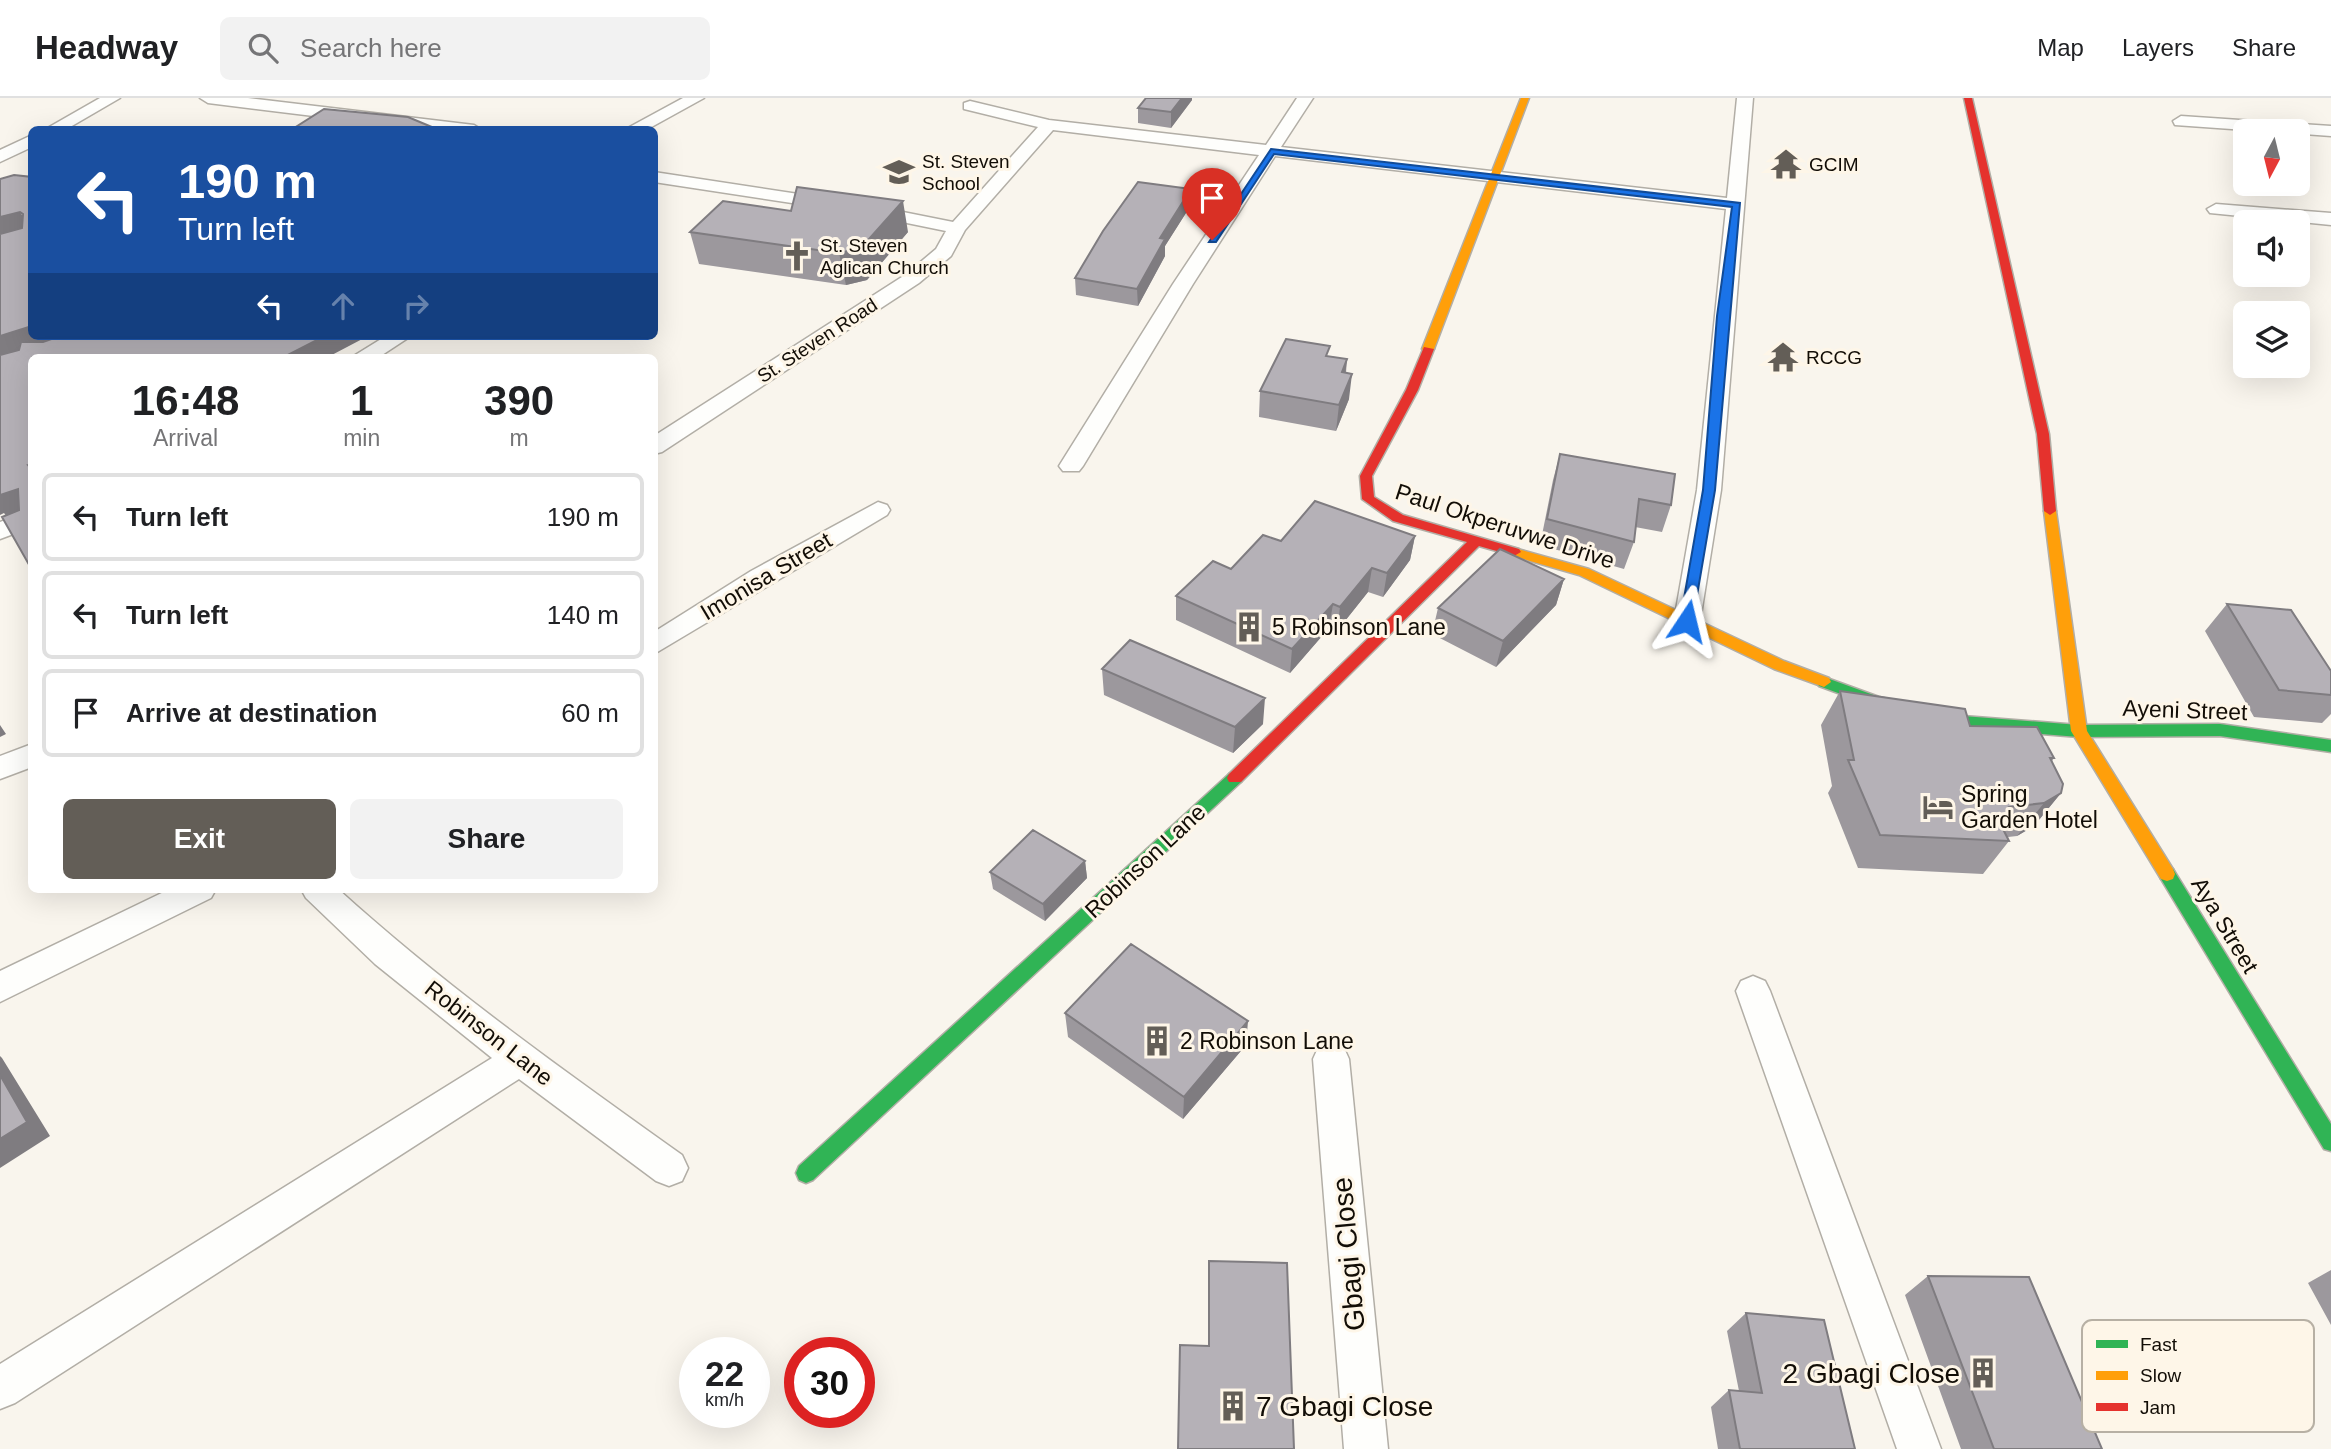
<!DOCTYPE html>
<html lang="en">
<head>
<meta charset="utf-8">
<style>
  :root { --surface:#fff; --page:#f2f2f2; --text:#202124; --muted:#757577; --line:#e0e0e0; --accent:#635e57 }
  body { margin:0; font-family:Helvetica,sans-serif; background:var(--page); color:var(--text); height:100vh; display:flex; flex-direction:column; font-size:26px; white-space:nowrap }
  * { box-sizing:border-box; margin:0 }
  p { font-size:23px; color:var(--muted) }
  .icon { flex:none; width:38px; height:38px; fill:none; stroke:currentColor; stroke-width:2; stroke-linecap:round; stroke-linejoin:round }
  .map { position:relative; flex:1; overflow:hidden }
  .sheet { position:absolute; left:28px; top:256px; width:630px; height:539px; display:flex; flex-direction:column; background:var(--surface); border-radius:10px; box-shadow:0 7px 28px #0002 }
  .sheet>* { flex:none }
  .banner { position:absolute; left:28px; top:28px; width:630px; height:214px; border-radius:10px; box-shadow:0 7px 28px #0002; background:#1a4fa0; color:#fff; overflow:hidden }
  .needle { width:46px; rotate:187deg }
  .buttons { position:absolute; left:2233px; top:21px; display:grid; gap:14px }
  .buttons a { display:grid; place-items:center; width:77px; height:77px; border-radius:10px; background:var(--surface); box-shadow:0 7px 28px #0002; font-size:35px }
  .speed { position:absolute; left:679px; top:1239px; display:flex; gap:14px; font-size:35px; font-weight:700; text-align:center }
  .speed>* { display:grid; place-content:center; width:91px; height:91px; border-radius:50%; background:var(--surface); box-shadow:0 7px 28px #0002; line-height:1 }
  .speed small { font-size:18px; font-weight:400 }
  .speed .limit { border:10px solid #d22; background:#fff; color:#111 }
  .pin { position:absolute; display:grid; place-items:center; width:60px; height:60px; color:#fff; margin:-72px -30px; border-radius:50% 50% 50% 0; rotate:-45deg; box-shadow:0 0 7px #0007 }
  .pin .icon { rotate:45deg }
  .me { position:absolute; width:77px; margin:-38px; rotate:10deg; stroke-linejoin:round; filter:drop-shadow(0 0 5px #0008) }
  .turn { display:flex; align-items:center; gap:24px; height:147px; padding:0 35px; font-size:32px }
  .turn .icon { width:91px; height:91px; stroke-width:2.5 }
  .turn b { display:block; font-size:49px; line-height:60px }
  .lanes { display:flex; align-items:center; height:66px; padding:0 35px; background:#0003; justify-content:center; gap:35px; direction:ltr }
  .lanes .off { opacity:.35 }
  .eta { display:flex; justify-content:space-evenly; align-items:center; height:119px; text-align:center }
  .eta b { font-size:42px; font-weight:800; line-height:49px }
  .cta { display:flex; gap:14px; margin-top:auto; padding:14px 35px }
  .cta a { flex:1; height:80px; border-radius:10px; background:var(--accent); color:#fff; font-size:28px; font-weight:800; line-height:80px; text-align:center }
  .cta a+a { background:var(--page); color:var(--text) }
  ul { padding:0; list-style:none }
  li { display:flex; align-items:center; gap:21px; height:88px; margin:0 14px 10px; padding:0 21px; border:4px solid var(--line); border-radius:10px }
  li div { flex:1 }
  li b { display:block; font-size:26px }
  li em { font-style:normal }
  header { display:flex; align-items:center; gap:42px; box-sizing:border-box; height:98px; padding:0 35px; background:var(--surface); border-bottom:2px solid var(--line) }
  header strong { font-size:33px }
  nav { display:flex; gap:38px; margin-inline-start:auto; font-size:24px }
  .search { width:490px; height:63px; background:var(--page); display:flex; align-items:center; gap:18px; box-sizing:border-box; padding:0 24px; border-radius:10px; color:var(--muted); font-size:26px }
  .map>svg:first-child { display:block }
</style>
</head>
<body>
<header>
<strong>Headway</strong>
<div class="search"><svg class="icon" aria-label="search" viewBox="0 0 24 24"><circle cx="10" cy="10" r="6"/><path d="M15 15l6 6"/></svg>Search here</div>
<nav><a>Map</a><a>Layers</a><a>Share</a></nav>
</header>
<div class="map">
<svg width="2331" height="1351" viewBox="0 0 2331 1351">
  <rect width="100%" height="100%" fill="#f9f5ed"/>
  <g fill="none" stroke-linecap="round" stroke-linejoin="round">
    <g stroke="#b2aea6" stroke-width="3">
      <path id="street" d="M100 0H120L65 32H44Z
        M200 0H248L474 27 482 32H428L208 5Z
        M683 0H704L646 32H624Z
        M1297 0H1313L1281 49 1727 100 1737 0H1753L1721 392 1700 523 1696 529 1687 532 1678 529 1674 523 1697 392 1726 111 1275 58 1193 186 1083 368 1079 373H1063L1059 368 1173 186 1259 57 1053 32 965 132 951 158 919 185 662 354 654 356V338L905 177 936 151 946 133 858 115 654 84V74L858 105 953 124 1038 29 964 11V5L970 3 1049 22 1266 47Z
        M2181 18 2331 28V38L2175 27 2173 23Z
        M32 37V49L0 64V52Z
        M2216 106 2331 115V127L2210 115 2207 111Z
        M386 238H411L379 259H352Z
        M878 404 887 407 890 412 887 417 654 556V534L751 473Z
        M32 412V429L0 441V424Z
        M32 646V669L0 681V658Z
        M170 791H216L211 800 0 904V873Z
        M301 791H338C446 889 564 973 682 1057L688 1070 682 1083 669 1088 656 1083 519 981 15 1305 0 1311V1266L492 960 375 866 306 800Z
        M1753 878 1765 883 1770 893 1941 1351H1897L1736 893 1741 883Z
        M1331 945 1344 950 1349 961 1388 1351H1344L1313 961 1318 950Z"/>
    </g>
    <g stroke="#b2aea6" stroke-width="3">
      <path id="fast" d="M1824 579 1879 599 1963 618 2079 627 2220 626 2331 642V654L2220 638 2079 639 1963 630 1876 609 1819 588 1817 584 1819 580Z
        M1235 674 1241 676 1243 680 1241 684 813 1082 806 1085 799 1082 796 1075 799 1068 1229 676Z
        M2167 769 2173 771 2331 1026V1053L2324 1051 2161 781 2159 776 2161 771Z"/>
    </g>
    <g stroke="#b2aea6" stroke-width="3">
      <path id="slow" d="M1521 0H1529L1434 251 1424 253 1422 251Z
        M2050 409 2056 413 2087 633 2173 771 2175 776 2173 781 2167 783 2161 781 2071 633 2044 413Z
        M1514 450 1589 471 1784 563 1829 580 1831 584 1824 589 1774 571 1579 477 1509 457 1507 454Z"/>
    </g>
    <g stroke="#b2aea6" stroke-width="3">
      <path id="jam" d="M1964 0H1972L2049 336 2056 413 2050 417 2044 413 2037 336Z
        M1424 249 1434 251 1418 292 1372 378 1374 399 1403 417 1519 451 1521 454 1514 458 1479 448 1241 684H1229L1227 680 1229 676 1467 444 1393 423 1362 401 1360 378 1406 292Z"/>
    </g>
    <use href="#street" fill="#fefefc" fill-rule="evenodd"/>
    <use href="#fast" fill="#30b455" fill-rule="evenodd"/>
    <use href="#slow" fill="#ff9f0a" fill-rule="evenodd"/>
    <use href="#jam" fill="#e5322d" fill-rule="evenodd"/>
  </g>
  <path fill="#9c989d" d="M1146 0H1192V2L1171 30 1138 25V10Z
    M1191 91V107L1165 148V158L1138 208 1076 197 1075 180Z
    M690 134H908L867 182 846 187 699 166Z
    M1329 258 1347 261 1346 275 1349 301 1336 333 1259 319 1260 293Z
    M1560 356 1671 407 1662 434 1635 429 1634 444 1624 471 1540 447 1553 382Z
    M1415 438 1410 462 1383 499 1368 494 1337 533 1329 530 1290 575 1176 522V498L1231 471 1281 443Z
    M1564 481 1556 507 1496 569 1432 536 1438 510Z
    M2227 506 2331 573V616L2322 625 2254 619 2205 533Z
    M1102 571 1263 626 1233 655 1104 597Z
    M1840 593 1970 628 2054 660 2052 663 2061 695 2034 728 2017 738 2008 739 2009 743 1983 776 1858 770 1828 695 1832 688 1821 627Z
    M1085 763 1087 780 1045 823 993 791 990 774Z
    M1065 915 1246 947 1183 1021 1068 939Z
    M1209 1163 1294 1351 1208 1248V1182Z
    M2331 1172V1227L2308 1185Z
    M1928 1178 2102 1351H1961L1905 1197Z
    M1746 1215 1855 1351H1718L1711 1309 1729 1292 1739 1293 1727 1233Z"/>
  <path fill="#7f7c80" d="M1182 0H1192V2L1171 30V14Z
    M1191 91V107L1165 148V158L1138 208 1137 191 1160 140Z
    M903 103 908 134 867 182 846 187 839 155Z
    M20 114 31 130 0 140V119Z
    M32 228V238H69L0 260V238Z
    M325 238H368L328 259H284Z
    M1347 261 1344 287 1342 274Z
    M1352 276 1349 301 1336 333 1339 307Z
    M18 391 32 407 7 419 4 415 0 417V397Z
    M1415 438 1410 462 1383 499 1387 475Z
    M1372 470 1368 494 1337 533 1340 509Z
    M1564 481 1556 507 1496 569 1503 543Z
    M1333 506 1329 530 1290 575 1292 551Z
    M1265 600 1263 626 1233 655 1235 629Z
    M0 627 6 636 0 639Z
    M2061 695 2034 728 2017 738 2044 705Z
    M1085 763 1087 780 1045 823 1043 806Z
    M1248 923 1246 947 1183 1021 1184 999Z
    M0 958 2 960 50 1038 0 1070Z"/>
  <path fill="#b5b1b7" stroke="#7f7c80" stroke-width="2" d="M1146 0H1182L1171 14 1138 10Z
    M324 11 408 19 439 32H291Z
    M14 77 32 79V228L0 238V136L22 130 23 116 20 114 0 119V81Z
    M1138 84 1191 91 1160 140 1165 141 1137 191 1075 180 1103 133Z
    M797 89 903 103 861 150 839 155 690 134 723 103 791 113Z
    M60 238H325L284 259H32V366L28 367 32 372V472L2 419 19 412 18 391 0 397V257L19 252 21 244H43Z
    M1286 241 1330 248 1326 258 1347 261 1342 274 1352 276 1339 307 1260 293Z
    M1560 356 1675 376 1671 407 1639 401 1634 444 1547 421Z
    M1315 403 1415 438 1387 475 1372 470 1340 509 1333 506 1292 551 1176 498 1213 463 1231 471 1263 437 1281 443Z
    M1500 451 1564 481 1503 543 1438 510Z
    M2227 506 2291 512 2331 573V597L2279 592Z
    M1130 542 1265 600 1235 629 1102 571Z
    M1840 593 1965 611 1970 628 2037 629 2054 660H2050L2063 686 2061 695 2044 705 2009 709 2014 720 1997 719 2009 743 1880 737 1848 662H1854Z
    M1033 732 1085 763 1043 806 990 774Z
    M1131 846 1248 923 1184 999 1065 915Z
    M0 977 27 1024 0 1041Z
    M1209 1163 1287 1165 1294 1351H1178L1180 1247 1209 1248Z
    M1928 1178 2029 1179 2102 1351H1994Z
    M1746 1215 1824 1222 1855 1351H1740L1729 1292 1762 1295Z"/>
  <path fill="#1a73e8" stroke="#114b97" stroke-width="2" d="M1271 51 1740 105 1715 392 1692 527 1687 528 1680 523 1703 392 1717 218 1732 109 1274 56 1216 144H1209Z"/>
  <defs>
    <g id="temple-bare" transform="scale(2.415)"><path d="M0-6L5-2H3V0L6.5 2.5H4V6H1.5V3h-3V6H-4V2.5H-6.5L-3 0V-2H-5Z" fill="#635e57" stroke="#fef6e8" stroke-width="2.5" paint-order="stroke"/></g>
    <g id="school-bare" transform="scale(2.415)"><path d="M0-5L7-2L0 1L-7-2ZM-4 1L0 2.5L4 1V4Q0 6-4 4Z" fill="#635e57" stroke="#fef6e8" stroke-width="2.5" paint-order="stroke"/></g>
    <g id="church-bare" transform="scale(2.415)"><path d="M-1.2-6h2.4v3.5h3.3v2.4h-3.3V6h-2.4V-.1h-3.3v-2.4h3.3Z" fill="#635e57" stroke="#fef6e8" stroke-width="2.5" paint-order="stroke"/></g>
    <g id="building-bare" transform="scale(2.415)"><path d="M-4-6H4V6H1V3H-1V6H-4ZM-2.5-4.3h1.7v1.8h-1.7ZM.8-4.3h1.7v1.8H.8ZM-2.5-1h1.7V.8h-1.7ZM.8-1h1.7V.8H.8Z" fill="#635e57" stroke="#fef6e8" stroke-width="2.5" paint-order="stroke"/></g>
    <g id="hotel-bare" transform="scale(2.415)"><path d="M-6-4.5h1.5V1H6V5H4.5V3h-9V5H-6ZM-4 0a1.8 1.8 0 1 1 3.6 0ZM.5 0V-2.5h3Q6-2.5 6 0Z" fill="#635e57" stroke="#fef6e8" stroke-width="2.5" paint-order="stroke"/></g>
  </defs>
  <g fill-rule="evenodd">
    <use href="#temple-bare" x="1786" y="66"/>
    <use href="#school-bare" x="899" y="74"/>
    <use href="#church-bare" x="797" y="158"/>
    <use href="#temple-bare" x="1783" y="259"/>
    <use href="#building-bare" x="1249" y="529"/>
    <use href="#hotel-bare" x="1938" y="709"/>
    <use href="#building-bare" x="1157" y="943"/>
    <use href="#building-bare" x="1983" y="1275"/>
    <use href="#building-bare" x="1233" y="1308"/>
  </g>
  <g text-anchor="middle" stroke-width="6" stroke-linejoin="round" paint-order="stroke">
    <g font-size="19" fill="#120d06" stroke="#fef6e8" text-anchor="start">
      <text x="922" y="70">St. Steven<tspan x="922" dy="22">School</tspan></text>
      <text x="1809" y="73">GCIM</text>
      <text x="820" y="154">St. Steven<tspan x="820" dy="22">Aglican Church</tspan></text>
      <text x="1806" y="266">RCCG</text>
    </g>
    <g font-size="19" fill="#120d06" stroke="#fef6e8">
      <text transform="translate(817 242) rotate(-33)" y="7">St. Steven Road</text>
    </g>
    <g font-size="23" fill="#120d06" stroke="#fef6e8">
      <text transform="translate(1505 428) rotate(18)" y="8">Paul Okperuvwe Drive</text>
      <text transform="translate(766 478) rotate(-31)" y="8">Imonisa Street</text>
      <text transform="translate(2185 612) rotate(2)" y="8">Ayeni Street</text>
      <text transform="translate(1145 763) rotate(-43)" y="8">Robinson Lane</text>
      <text transform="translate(2225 827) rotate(59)" y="8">Aya Street</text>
      <text transform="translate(489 935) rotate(38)" y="8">Robinson Lane</text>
    </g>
    <g font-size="23" fill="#120d06" stroke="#fef6e8" text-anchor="start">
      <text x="1272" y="537">5 Robinson Lane</text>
      <text x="1961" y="704">Spring<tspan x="1961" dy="26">Garden Hotel</tspan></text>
      <text x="1180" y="951">2 Robinson Lane</text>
    </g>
    <g font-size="28" fill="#120d06" stroke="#fef6e8">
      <text transform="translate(1348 1156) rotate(-95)" y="10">Gbagi Close</text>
    </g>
    <g font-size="28" fill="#120d06" stroke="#fef6e8" text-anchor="end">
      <text x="1960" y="1285">2 Gbagi Close</text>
      <text x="1256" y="1318" text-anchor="start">7 Gbagi Close</text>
    </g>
  </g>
  <rect x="2082" y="1222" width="232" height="112" rx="10" fill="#fef6e8" stroke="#b7b0a4" stroke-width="2"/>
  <rect x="2096" y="1242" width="32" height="8" fill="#30b455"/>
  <rect x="2096" y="1273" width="32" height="9" fill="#ff9f0a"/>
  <rect x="2096" y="1305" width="32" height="8" fill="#e5322d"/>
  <g font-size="19" fill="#120d06">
    <text x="2140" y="1253">Fast</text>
    <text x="2140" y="1284">Slow</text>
    <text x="2140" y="1316">Jam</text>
  </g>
</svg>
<div class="buttons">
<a><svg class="needle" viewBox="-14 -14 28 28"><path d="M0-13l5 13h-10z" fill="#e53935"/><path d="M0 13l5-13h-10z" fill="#757577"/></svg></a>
<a><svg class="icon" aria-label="sound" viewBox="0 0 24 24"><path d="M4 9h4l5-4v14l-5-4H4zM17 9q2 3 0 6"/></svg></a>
<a><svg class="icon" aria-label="layers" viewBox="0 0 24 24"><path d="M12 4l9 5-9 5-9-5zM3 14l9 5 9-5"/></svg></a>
</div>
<div class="speed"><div>22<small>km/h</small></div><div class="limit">30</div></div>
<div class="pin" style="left:1212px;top:142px;background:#d93025"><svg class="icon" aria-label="arrive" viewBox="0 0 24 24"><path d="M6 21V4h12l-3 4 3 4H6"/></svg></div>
<svg class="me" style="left:1687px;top:523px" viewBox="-20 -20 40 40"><path d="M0-17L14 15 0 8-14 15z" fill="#1a73e8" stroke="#fff" stroke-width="4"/></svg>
<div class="banner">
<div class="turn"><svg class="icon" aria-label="left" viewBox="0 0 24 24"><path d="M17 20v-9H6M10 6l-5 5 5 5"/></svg><div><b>190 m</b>Turn left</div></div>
<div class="lanes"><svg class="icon" aria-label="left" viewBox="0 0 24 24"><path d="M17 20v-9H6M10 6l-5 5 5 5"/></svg><svg class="icon off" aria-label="ahead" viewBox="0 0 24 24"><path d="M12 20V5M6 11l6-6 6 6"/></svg><svg class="icon off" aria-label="right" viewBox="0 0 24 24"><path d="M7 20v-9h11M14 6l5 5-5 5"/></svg></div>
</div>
<section class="sheet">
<div class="eta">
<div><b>16:48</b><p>Arrival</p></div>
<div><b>1</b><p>min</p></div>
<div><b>390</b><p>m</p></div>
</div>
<ul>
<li><svg class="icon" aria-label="left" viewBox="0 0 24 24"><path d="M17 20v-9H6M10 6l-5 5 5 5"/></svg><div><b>Turn left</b></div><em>190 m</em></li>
<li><svg class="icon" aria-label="left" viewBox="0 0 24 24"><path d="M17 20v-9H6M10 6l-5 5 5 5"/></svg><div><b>Turn left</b></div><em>140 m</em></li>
<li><svg class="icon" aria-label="arrive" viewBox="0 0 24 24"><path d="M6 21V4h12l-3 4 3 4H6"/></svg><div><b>Arrive at destination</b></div><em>60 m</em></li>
</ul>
<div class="cta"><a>Exit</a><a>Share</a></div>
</section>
</div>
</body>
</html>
